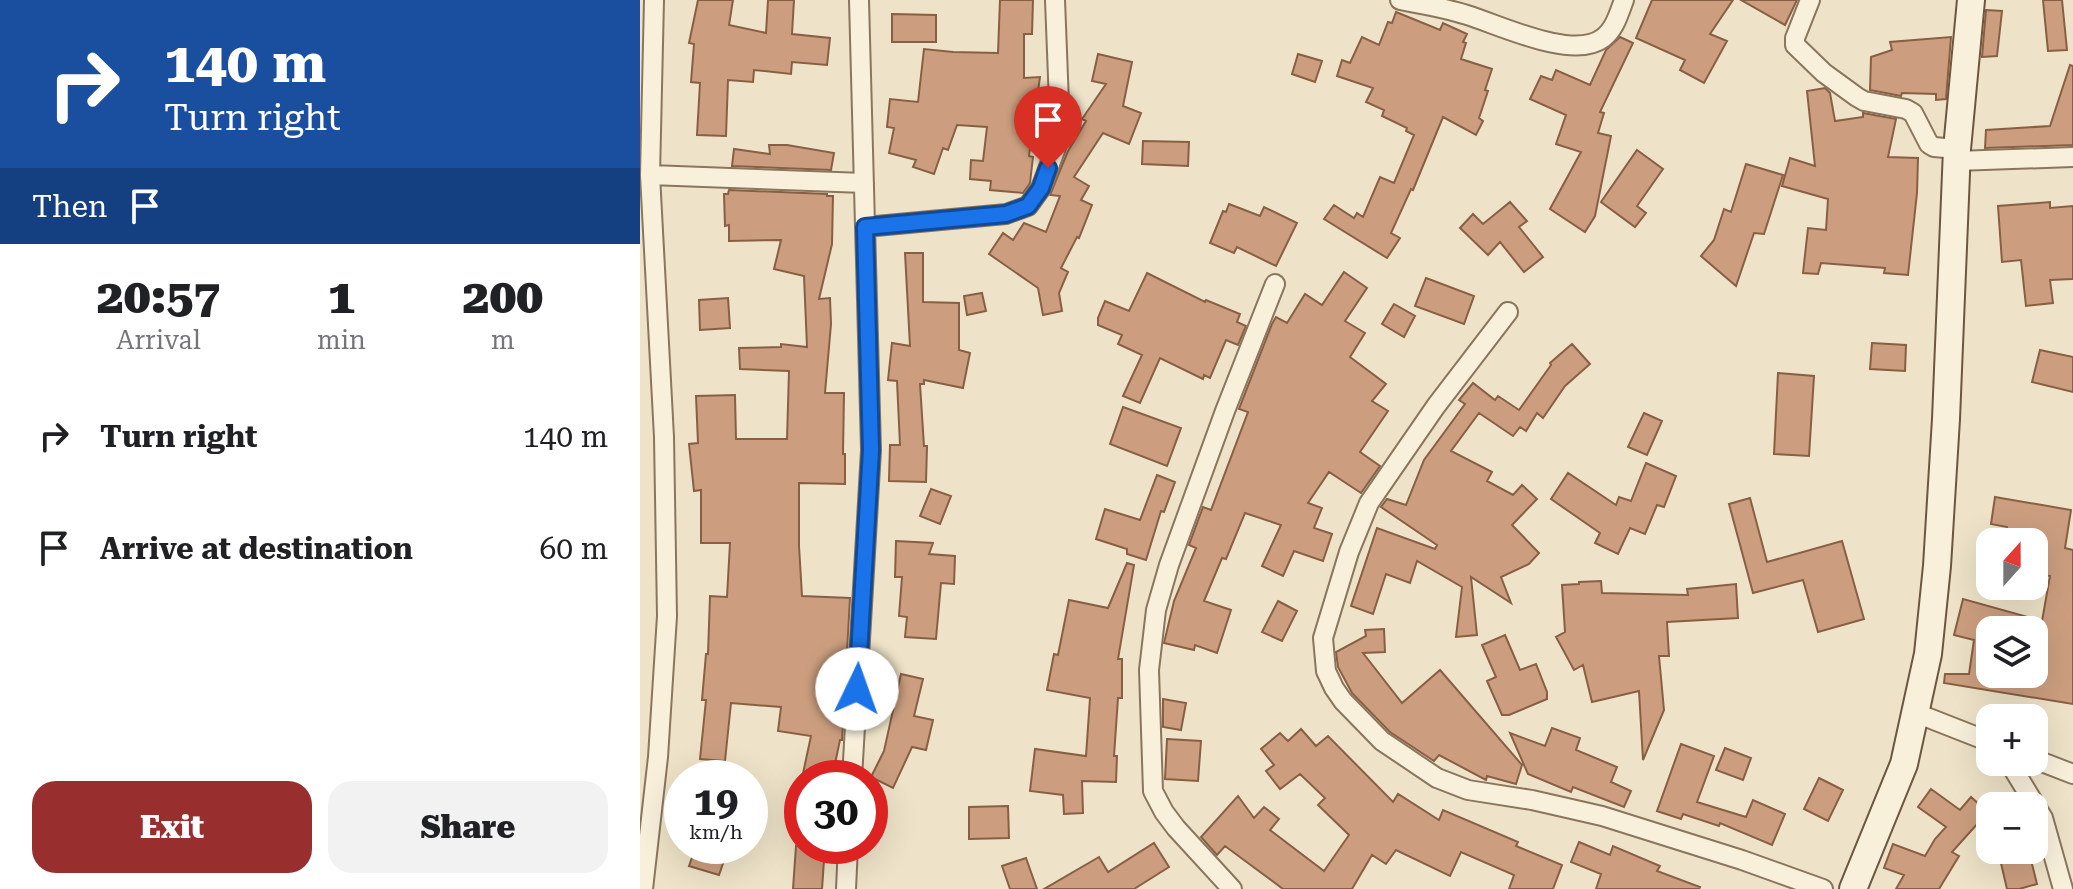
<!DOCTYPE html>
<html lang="en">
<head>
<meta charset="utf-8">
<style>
  :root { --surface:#fff; --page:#f2f2f2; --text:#202124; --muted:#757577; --accent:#992e2f }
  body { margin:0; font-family:"Roboto Serif",serif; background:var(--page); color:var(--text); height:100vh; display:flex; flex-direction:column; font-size:30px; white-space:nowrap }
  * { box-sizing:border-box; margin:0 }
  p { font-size:26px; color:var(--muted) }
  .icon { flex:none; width:44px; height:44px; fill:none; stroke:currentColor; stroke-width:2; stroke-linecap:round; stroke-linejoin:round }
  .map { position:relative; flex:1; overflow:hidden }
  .panel { display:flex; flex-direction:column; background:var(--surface); width:640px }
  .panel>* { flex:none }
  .top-card { background:#1a4fa0; color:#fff; overflow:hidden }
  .needle { width:52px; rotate:21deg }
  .fabs { position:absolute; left:1336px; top:528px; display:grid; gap:16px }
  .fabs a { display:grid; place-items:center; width:72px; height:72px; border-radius:16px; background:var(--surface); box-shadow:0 8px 32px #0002; font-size:40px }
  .speed { position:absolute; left:24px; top:760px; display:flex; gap:16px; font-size:40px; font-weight:700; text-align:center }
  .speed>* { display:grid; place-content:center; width:104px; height:104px; border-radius:50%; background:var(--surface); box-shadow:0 8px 32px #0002; line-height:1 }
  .speed small { font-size:20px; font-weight:400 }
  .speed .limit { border:12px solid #d22; background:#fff; color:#111 }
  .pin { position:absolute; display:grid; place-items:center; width:68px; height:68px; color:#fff; margin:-82px -34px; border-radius:50% 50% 50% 0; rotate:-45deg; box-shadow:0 0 8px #0007 }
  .pin .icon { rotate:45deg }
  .me { position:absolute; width:88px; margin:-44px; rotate:3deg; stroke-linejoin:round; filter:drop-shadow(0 0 6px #0008) }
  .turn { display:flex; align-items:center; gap:28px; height:168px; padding:0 32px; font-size:36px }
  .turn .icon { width:104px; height:104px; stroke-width:2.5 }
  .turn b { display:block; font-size:56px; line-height:68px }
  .then { display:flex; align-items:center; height:76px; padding:0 32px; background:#0003; gap:16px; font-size:30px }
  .eta { display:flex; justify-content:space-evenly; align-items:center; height:136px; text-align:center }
  .eta b { font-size:48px; font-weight:800; line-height:56px }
  .button { display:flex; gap:16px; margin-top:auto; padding:16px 32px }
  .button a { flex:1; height:92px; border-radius:24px; background:var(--accent); color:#fff; font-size:32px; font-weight:800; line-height:92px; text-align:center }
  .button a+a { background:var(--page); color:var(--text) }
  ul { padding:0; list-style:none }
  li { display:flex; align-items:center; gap:24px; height:112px; padding:0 32px }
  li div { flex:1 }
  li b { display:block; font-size:30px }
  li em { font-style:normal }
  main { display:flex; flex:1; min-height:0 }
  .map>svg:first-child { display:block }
</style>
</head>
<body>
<main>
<section class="panel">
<div class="top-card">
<div class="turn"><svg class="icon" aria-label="right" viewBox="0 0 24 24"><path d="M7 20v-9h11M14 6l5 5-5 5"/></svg><div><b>140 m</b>Turn right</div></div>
<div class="then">Then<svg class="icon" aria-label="arrive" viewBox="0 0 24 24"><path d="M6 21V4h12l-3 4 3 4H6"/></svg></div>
</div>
<div class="eta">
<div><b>20:57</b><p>Arrival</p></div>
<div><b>1</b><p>min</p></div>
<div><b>200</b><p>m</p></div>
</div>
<ul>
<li><svg class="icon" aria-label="right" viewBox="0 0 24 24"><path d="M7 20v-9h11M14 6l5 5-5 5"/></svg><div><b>Turn right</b></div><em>140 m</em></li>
<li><svg class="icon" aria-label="arrive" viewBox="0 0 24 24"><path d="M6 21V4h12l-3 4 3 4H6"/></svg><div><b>Arrive at destination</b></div><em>60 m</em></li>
</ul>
<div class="button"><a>Exit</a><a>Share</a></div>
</section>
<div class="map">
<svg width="1433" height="889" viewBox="0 0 1433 889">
  <rect width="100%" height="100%" fill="#eee3c8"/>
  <path fill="#cc9e7f" stroke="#895f43" stroke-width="2" fill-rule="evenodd" d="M58 0H93L89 25 126 33 128 0H154L152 34 190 38 187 65 152 62 151 74 114 70 113 82 88 80 86 136 57 135 60 83 51 82 54 44 49 43Z
    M360 0H393L392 34H384V78L400 77 389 156 393 157 390 183 383 193 350 190 351 181 330 179 331 160 343 161 347 127 317 125 308 150 303 148 294 174 273 167 276 160 249 153 254 128 247 127 250 99 278 102 284 49 313 52 358 53Z
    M1012 0H1093L1070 34 1087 41 1064 83 1040 70 1045 60 996 38Z
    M1101 0H1157L1145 25Z
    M1403 0H1422L1427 50 1408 51Z
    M1346 10 1362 11 1357 56 1342 57Z
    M756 12 800 30 803 23 827 34 823 42 826 43 821 59 852 69 845 90 848 91 839 118 843 121 836 135 803 117 773 190 771 189 751 233 760 238 747 258 684 219 694 205 714 218 717 213 723 217 740 177 754 183 774 135 766 131 767 128 742 116 744 110 726 102 733 88 697 76 702 60 710 63 722 37 739 45 748 22 752 23Z
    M252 14 296 15V42H252Z
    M980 37 993 43 960 112 964 113 958 133 971 136 955 216 945 232 910 209 941 152 916 144 926 115 890 99 901 76 912 80 916 70 950 85 966 50Z
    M1311 37 1306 99 1296 100V94L1262 93 1261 96 1230 90 1231 57 1252 50 1250 42Z
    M458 54 492 62 483 106 501 113 489 144 463 133 434 177 449 186 441 200 452 205 439 238 437 237 421 268 428 272 419 293 422 311 403 315 398 288 349 254 363 233 373 240 384 223 406 232 420 196 410 195 428 151 446 121 442 119 466 84 452 81Z
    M658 54 682 61 675 82 652 74Z
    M1430 65 1433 66V145L1345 148 1346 130 1410 126Z
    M1185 88 1190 93 1195 121 1223 117V113L1256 119 1248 157 1278 158 1277 193 1268 275 1244 273 1245 268 1181 263 1178 274 1163 273 1168 228 1186 230 1188 199 1142 186 1150 158 1175 166 1167 91Z
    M503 141 549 142 548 166 502 164Z
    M129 145H147L194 153 191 170 92 166 94 149 130 154Z
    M997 150 1023 169 997 206 1006 213 995 227 961 202Z
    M1106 164 1143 175 1124 234 1114 233 1096 286 1061 256 1074 240 1084 209 1091 212Z
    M89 190 187 194V196H193L192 244 179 299 190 298 191 324 185 393H204L203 454H205V484L159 483V546L162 596 210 598 202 740H200L192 778H162L171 736 138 731 141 707 91 703 85 761 60 759 66 700H62L66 654H68L70 596 87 597 90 543H61V490L54 491 49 444 58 443 56 396 95 395 96 439H147L149 371 100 369 99 348 141 347V344L167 347 164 276 134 269 141 240 89 241V225L85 226 84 194H88Z
    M870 202 887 221 879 227 903 257 884 272 860 242 848 255 820 228 833 214 843 224Z
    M1410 202V208L1433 206V279L1410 280 1413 303 1386 306 1381 260 1362 262 1358 206Z
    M589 204 620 216 624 207 657 223 636 266 597 247 594 253 570 243 583 211 586 212Z
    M265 253H283V302L319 303V350L330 353 323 388 284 380V384H280L284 446H287L286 482 249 481 250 445H260L257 381 248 380 252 343 270 346Z
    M704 272 727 288 705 321 725 333 710 357 746 384 732 401 748 411 720 452 740 466 721 493 689 472 668 503 682 508 674 528 692 534 683 561 654 551 643 576 622 566 641 525 605 513 586 559 582 558 564 601 591 610 577 653 555 645 554 650 524 643 534 601 556 548 549 545 563 507 571 510 608 412 599 409 632 324 636 317 647 323 665 294 682 305Z
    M507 273 565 302 566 300 600 314 597 322 606 326 598 345 586 340 570 378 564 375 563 379 520 358 500 403 483 396 502 355 478 344 482 335 458 325V318L465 301 489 311Z
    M786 278 834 296 824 324 775 306Z
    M342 293 346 311 327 315 324 296Z
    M88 298 90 328 60 330 59 300Z
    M754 304 775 316 764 337 742 324Z
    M1232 343 1266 345 1265 371 1230 369Z
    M932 344 950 364 925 386 903 418 897 413 886 431 880 427 873 436 839 413 811 451 852 472 847 481 873 495 882 485 897 499 872 525 899 553 889 564 861 577 871 603 831 577 837 635 816 637 822 587 777 561 770 583 746 574 733 614 711 606 737 528 795 549 797 545 741 507 747 499 766 505 784 460 825 404 819 400 833 383 855 400 858 396 879 410 911 365 910 363Z
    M1400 350 1433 357V392L1392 382Z
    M1138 373 1174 376 1169 456 1134 454Z
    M483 407 541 428 527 466 470 444Z
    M1004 413 1022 421 1007 455 988 447Z
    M1006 463 1036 476 1024 507 1017 505 1005 534 990 528 978 554 955 543 960 533 911 499 928 473 976 505 979 497 991 501Z
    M517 475 535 482 524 512 521 511 506 560 487 554V549L456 539 465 509 500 520Z
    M291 489 311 496 300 524 280 516Z
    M1355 497 1431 510 1425 548 1433 550V704L1304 683 1305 674H1329L1334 640 1314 635 1323 599 1402 621 1410 576 1394 573V542H1365L1367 527 1351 524ZM1350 630H1400L1394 674H1350Z
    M1110 498 1127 562 1202 541 1224 619 1178 632 1163 580 1113 593 1089 504Z
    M256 541 293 543 289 554 315 556 314 584 301 583 296 639 265 637 267 617 259 616 262 577H255Z
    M487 563 494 565 478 659H482V698H478L474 756H477L476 782 442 781 443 813 424 814 423 795 390 791 395 749 446 756 450 698 407 690 414 654 418 655 429 600 468 608Z
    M961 581 962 593 1048 595 1047 589 1096 584 1098 618 1027 622 1029 656H1019L1024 710 1003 760 999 691 952 702 943 665 934 670 916 637 925 632 922 585 939 584V582Z
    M638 601 657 611 642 641 622 632Z
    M744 629 745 652 723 653 762 703 800 670 882 765 876 784 847 776 846 780 799 755 794 761 750 732 712 693 698 667 696 652 726 636 725 630Z
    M865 635 880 670 896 664 907 692V699L869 715H862L847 681 856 677 842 645Z
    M261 674 283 679 274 716 293 720 286 750 272 747 253 788 231 777 244 751Z
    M523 699 546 703 541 730 523 727Z
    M912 728 940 738 936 750 977 767 971 782 991 791 984 807 933 787 931 792 888 774 870 733 905 746Z
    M661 729 676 746 688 736 753 802 758 794 799 820 803 810 878 842 876 846 922 865 913 889H869L874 875 821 852 810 876 756 850 746 864 732 855 712 889H643L585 846 577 855 561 837 598 796 614 818 624 807 639 819 630 830 684 871 709 835 678 805 685 798 660 774 640 789 626 771 634 765 621 749 640 733 648 741Z
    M527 739 561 741 558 781 525 779Z
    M1041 744 1074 756 1057 802 1106 817 1113 800 1145 814 1132 845 1080 823 1079 826 1043 814 1041 819 1017 811Z
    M1085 748 1111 758 1103 780 1076 770Z
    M1179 778 1203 790 1188 821 1164 809Z
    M1291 789 1320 810 1331 797 1348 812 1312 852 1319 856 1299 889H1256L1264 875 1244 868 1253 844 1285 856 1295 839 1306 827 1278 807Z
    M368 806 369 838 329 839V807Z
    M939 842 970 855 973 846 1020 866 1017 871 1060 887 1059 889H956L961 874 931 862Z
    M514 843 529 867 494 889H404L459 857 468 872Z
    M56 846H89L79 875 49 866Z
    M156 846H185L182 889H153Z
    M1389 852 1397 884 1379 889H1367L1360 859Z
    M386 858 397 889H370L362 866Z"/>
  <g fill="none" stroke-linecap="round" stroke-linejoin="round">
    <g stroke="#8a755d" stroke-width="22">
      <path id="street" d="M760 0C782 4 805 8 827 15 860 25 933 61 963 38 975 29 979 13 984 0
        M1170 0 1155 38V45L1184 73 1217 97 1224 101 1266 109 1273 113 1289 144 1294 147 1317 149
        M1316 161 1433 157
        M10 175 224 183
        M225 227 366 214 388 206 401 188 416 148 420 129 415 0
        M868 312 796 406 729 503 709 552 683 638 686 671 694 688 703 701 742 741 797 778 828 790 892 800 962 816 1102 860 1183 889
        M1276 713 1350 742
        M1394 759 1433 774
        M1369 762 1403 818 1423 889
        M212 778 231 450 219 0
        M3 889 18 757 27 616 24 437 10 175 14 0
        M206 889 208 846
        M592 889 536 828 524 812 513 791 509 670 516 610 529 565 585 411 635 284"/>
    </g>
    <g stroke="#6c5640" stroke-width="30">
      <path id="secondary" d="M1213 889 1264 764 1288 654 1297 566 1306 419 1317 149 1331 0"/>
    </g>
    <use href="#street" stroke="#f9f0dc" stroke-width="18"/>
    <use href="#secondary" stroke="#f9f0dc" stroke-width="26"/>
  </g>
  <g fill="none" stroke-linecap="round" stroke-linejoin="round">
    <g stroke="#114b97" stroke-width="20">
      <path id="route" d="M217 689 231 450 225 227 366 214 388 206 401 188 408 168"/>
    </g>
    <use href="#route" stroke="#1a73e8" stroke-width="14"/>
  </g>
</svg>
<div class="fabs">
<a><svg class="needle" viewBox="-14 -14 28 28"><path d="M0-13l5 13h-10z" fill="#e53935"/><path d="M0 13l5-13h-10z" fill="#757577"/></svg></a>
<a><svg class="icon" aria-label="layers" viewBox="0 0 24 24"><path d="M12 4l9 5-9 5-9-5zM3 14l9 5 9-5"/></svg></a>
<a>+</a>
<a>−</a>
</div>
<div class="speed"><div>19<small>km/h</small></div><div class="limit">30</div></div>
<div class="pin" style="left:408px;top:168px;background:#d93025"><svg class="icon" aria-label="arrive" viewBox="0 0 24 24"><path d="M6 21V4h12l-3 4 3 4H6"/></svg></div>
<svg class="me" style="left:217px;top:689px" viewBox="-20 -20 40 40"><circle r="19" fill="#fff"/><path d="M0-13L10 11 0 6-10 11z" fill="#1a73e8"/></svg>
</div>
</main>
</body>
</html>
